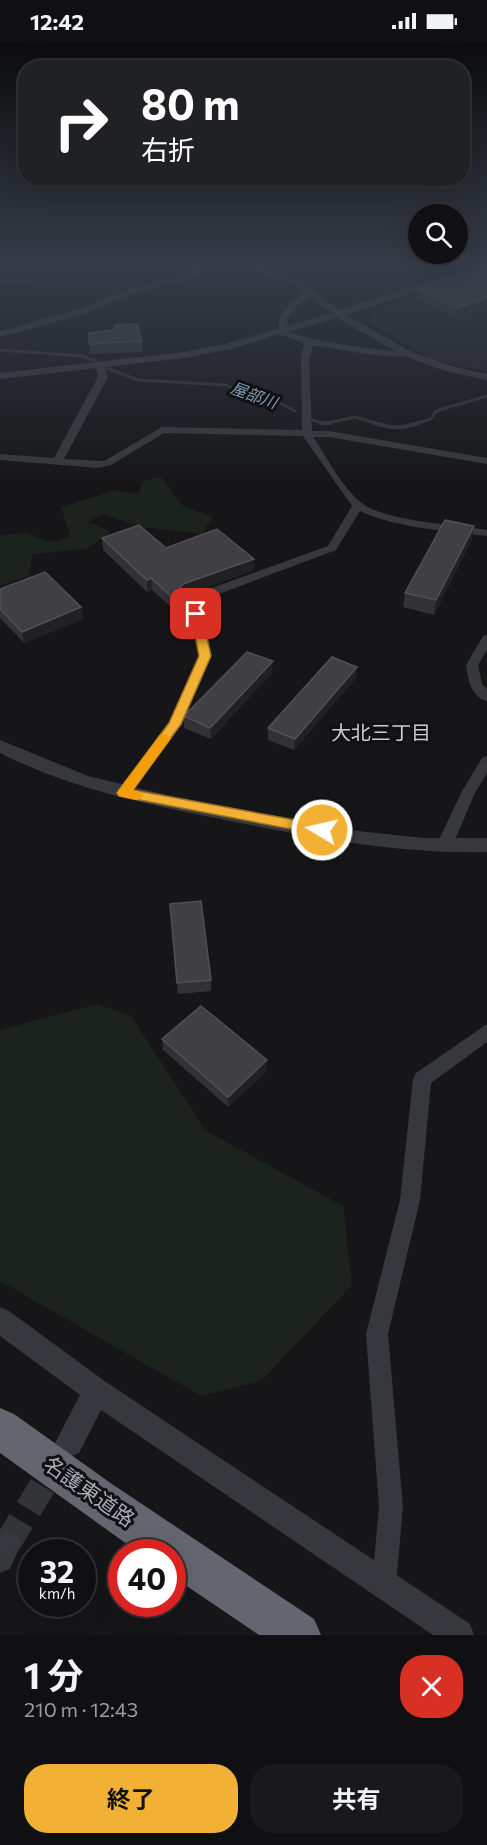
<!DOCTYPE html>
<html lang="ja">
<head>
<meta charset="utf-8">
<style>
  :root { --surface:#101012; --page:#19191b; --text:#f1f3f6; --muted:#9c9d9f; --line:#303032; --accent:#f2b134 }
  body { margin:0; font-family:Commissioner,"Noto Sans JP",sans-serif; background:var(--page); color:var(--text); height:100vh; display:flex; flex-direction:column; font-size:22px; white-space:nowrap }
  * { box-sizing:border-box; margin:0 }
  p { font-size:20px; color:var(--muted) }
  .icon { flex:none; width:33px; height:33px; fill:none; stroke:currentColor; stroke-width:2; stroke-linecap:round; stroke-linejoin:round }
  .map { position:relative; height:1593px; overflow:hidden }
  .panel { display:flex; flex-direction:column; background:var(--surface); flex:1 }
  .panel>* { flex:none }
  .hud { position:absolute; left:18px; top:18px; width:452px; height:126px; border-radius:24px; box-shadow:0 6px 24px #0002,0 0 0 2px var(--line); background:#202124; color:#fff; overflow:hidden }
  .controls { position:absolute; left:408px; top:162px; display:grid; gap:12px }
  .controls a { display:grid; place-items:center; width:60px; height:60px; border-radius:50%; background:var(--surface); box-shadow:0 6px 24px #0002,0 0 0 2px var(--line); font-size:30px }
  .speed { position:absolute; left:18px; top:1497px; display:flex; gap:12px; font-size:30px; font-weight:700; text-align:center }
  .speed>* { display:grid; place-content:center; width:78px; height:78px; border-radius:50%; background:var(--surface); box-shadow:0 6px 24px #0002,0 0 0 2px var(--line); line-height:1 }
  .speed small { font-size:15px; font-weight:400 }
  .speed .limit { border:9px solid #d22; background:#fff; color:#111 }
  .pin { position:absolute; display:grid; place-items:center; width:51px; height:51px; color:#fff; margin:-26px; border-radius:12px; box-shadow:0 3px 9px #0006 }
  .me { position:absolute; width:66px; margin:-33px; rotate:279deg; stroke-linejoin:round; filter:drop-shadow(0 0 4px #0008) }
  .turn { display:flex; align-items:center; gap:21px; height:126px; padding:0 24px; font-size:27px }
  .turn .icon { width:78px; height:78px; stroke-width:2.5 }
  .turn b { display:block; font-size:42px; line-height:51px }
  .round { display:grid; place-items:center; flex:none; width:63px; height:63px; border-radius:24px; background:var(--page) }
  .head { display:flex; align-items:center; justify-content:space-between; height:102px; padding:0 24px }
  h1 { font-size:36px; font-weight:700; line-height:45px }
  .button { display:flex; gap:12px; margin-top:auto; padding:12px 24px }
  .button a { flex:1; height:69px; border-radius:24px; background:var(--accent); color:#111; font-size:24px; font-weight:700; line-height:69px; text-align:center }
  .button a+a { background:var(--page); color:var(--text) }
  .status { display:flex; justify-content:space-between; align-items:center; height:42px; padding:0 30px; background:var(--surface); direction:ltr }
  .status svg { height:16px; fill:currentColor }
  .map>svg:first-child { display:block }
</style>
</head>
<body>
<div class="status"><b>12:42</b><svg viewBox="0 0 49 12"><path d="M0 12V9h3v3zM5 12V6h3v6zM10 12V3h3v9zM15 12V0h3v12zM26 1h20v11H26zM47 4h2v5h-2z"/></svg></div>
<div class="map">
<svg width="487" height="1593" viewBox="0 0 487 1593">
  <rect width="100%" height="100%" fill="#161618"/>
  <path fill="#222225" d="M487 231V330L433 318 370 282V270Z"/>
  <path fill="#1c231d" d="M161 435 183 464 213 475 201 492 143 485 103 472 88 480 111 490 86 507 33 512 28 534 0 544V493L26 491 52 500 70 494 61 465 116 448 138 453 143 439Z
    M97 962 131 974 206 1089 343 1164 352 1243 261 1339 201 1354 0 1239V988Z"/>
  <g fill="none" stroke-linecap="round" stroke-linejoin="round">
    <path stroke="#2c353c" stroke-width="3" d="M0 308 82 314 96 319
      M107 326 138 338 226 343 250 354 278 360 295 369
      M313 378 324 382 355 375 379 382
      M415 382 431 377 436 369 487 354"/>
    <path stroke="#2c353c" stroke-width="4" d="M321 381H329
      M374 381C391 386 402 387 419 381"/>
    <path stroke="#333438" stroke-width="27" stroke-dasharray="27 14" stroke-linecap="butt" d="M7 1502 56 1422"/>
    <path fill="#37383d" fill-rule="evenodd" d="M28 236H31V240L0 243V239Z
      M312 248H315V252C300 259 287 271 286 289 318 300 351 304 385 308 394 310 405 307 412 312 400 320 331 306 313 303L309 317 312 389H329L487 416V422L329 395H313C326 414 343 447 362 461 384 479 457 483 487 488V494C445 488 399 487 360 469L336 508 195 561 206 583 211 614 182 682 129 755H119L117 751 119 747 169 681 199 614 194 583 182 559 184 556 328 504 352 464 303 394 164 391 111 423 98 426 0 418V412L54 416 98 335 95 322 99 319 103 322 108 335 64 417 104 419 162 385 302 388 301 317 304 301 279 292C274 272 295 253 312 248Z
      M487 593V608L478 623 482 642 487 647V659C471 655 468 637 466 623L483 594Z
      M487 714V731L475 751 453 802 450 806H440L437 802 461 751 482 716Z
      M487 982V1000L431 1041 420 1158 388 1292 403 1465 396 1542 393 1551 384 1554 375 1551 372 1542 379 1465 366 1292 400 1158 413 1037 416 1031Z"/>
    <path fill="#37383d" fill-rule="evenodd" d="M196 220H205L198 233 192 237 140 249 87 271 0 295V289L79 267 134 245 186 233 191 229Z
      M236 220H248L306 242 339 268 487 221V227L346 273 412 310 452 324 487 332V338L445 329 404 314 337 276 230 307 184 316 0 337V331L184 310 225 302 331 271 300 246Z
      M0 698 88 734 171 754 358 789 423 796H487V810C399 812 316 796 230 779 151 763 73 748 0 711Z
      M0 1265 9 1269 106 1340 470 1582 474 1593H433L101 1368 79 1411 69 1415 59 1411 55 1401 80 1353 0 1294Z
      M7 1488 17 1492 21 1502 10 1527 0 1531V1491Z"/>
    <path fill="#63666e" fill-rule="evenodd" d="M0 1366 14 1372 109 1440 314 1577 321 1593H259L172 1534V1510H138L0 1411Z"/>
  </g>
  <path fill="#323236" d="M487 226 455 276 417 256 419 247Z
    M89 291 142 299 143 310 90 312Z
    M474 484 471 499 434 573 403 565 405 551Z
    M102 496 166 506 254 517V528L183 554 181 557V562L172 566 152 548 147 550 103 508Z
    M0 547 81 565 83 577 24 601 0 576Z
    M272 631 211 697 184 686V674Z
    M356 636 294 708 268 698V686Z
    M170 862 211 938V949L178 952Z
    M162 997 267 1029 228 1065 163 1008Z"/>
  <path fill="#212124" d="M487 256V265L455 276 457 266Z
    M474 484 471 499 434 573 436 558Z
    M254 517V528L183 554 181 557V562L172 566 171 554 183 542Z
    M151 536 152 548 147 550V538Z
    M81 565 83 577 24 601 22 590Z
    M273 619 272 631 211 697 210 686Z
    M357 625 356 636 294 708 295 697Z
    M267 1018V1029L228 1065V1055Z"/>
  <path fill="#3f3f44" stroke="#4f5156" stroke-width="1.5" d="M487 226V256L457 266 419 247Z
    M137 282 142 299 89 302V291L115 288V283Z
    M445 478 474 484 436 558 405 551Z
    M139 483 166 506 217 487 254 517 183 542 180 546 181 551 171 554 151 536 147 538 102 496Z
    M45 530 81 565 22 590 0 567V547Z
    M247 610 273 619 210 686 184 674Z
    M332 615 357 625 295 697 268 686Z
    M201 859 211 938 177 941 170 862Z
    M201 964 267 1018 228 1055 162 997Z"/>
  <linearGradient id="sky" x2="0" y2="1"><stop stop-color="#0c0c0d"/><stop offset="0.5" stop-color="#363c48"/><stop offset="1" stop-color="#363c48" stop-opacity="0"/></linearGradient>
  <rect width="487" height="443" fill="url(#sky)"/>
  <path fill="#f2b134" stroke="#9d7322" stroke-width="1.5" d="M196 569 202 572 211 614 181 682 133 748 322 783 326 785 328 788 326 792 322 793 119 754 117 751 119 748 169 681 199 614 191 572Z"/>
  <path fill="#f59e0b" d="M165 692 171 696 133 748 141 750 143 753 141 757 136 758 119 754 117 751 119 748 160 693Z"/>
  <g text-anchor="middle" stroke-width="6" stroke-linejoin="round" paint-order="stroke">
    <g font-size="16" font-style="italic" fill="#7f9bb3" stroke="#111113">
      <text transform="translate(254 353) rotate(20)" y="6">屋部川</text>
    </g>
    <g font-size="20" fill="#c9ccd4" stroke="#111113">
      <text x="381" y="698">大北三丁目</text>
    </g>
    <g font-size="21" fill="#a8adb8" stroke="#111113">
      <text transform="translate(89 1450) rotate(35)" y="7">名護東道路</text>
    </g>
  </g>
</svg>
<div class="controls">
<a><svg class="icon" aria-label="search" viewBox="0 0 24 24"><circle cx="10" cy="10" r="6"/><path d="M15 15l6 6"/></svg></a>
</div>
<div class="speed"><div>32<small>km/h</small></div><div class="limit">40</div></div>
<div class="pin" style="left:196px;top:572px;background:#d93025"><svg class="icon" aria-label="arrive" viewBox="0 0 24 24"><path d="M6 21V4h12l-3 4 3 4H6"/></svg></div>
<svg class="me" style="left:322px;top:788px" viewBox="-20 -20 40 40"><circle r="17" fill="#f2b134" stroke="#fff" stroke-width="3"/><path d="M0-11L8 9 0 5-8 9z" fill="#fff"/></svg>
<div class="hud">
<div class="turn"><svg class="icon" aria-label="right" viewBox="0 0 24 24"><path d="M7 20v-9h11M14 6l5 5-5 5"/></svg><div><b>80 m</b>右折</div></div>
</div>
</div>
<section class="panel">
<div class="head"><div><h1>1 分</h1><p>210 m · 12:43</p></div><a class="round" style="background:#d93025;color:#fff"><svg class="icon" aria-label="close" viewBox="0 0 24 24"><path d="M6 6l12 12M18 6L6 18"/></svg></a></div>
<div class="button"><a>終了</a><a>共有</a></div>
</section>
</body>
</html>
